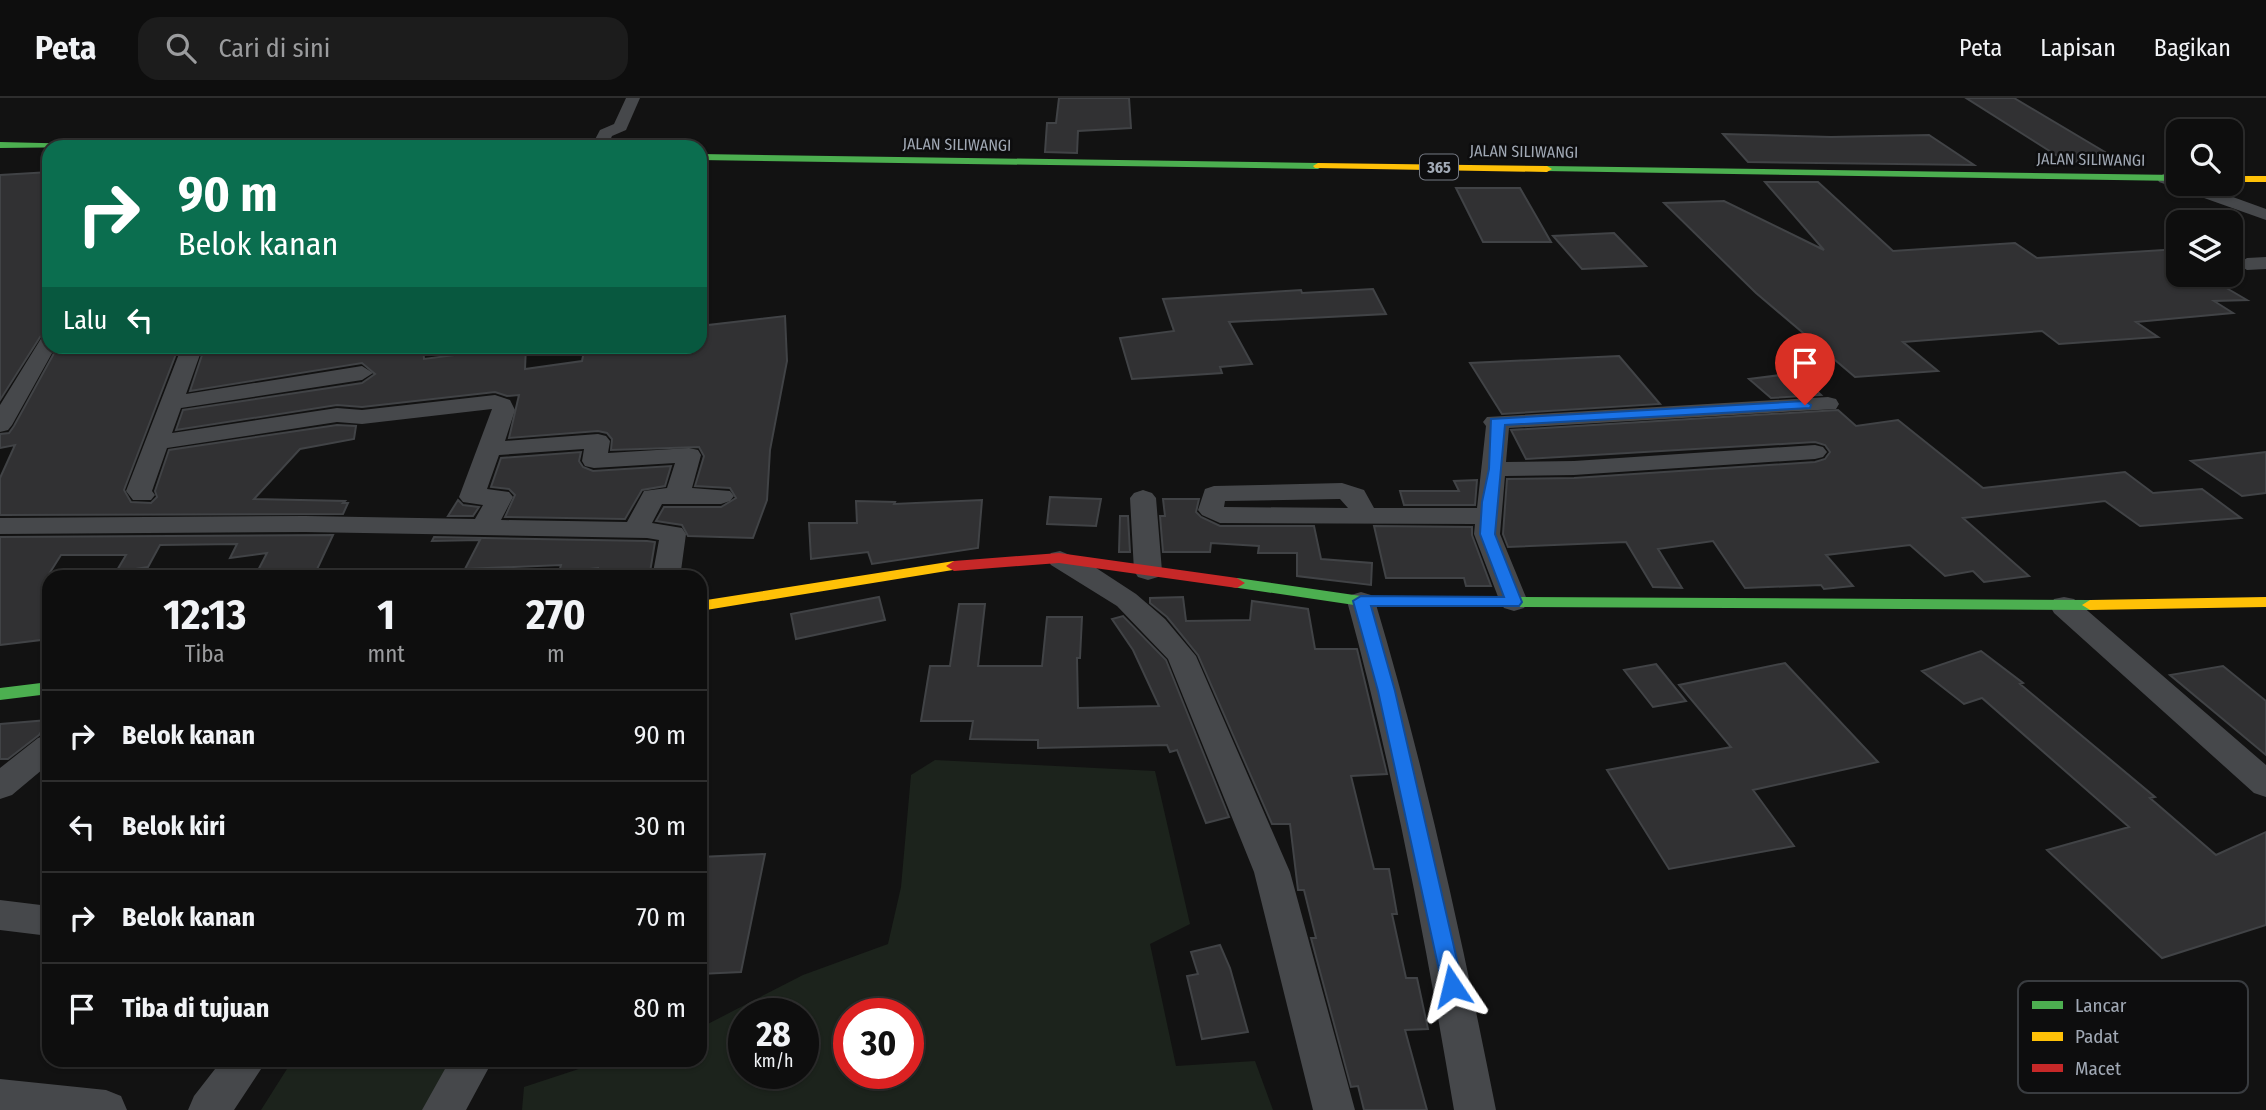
<!DOCTYPE html>
<html lang="id">
<head>
<meta charset="utf-8">
<style>
  :root { --surface:#0e0e0e; --page:#1c1c1c; --text:#f1f3f6; --muted:#9b9c9e; --line:#2e2e2e }
  body { margin:0; font-family:"Fira Sans Condensed",sans-serif; background:var(--page); color:var(--text); height:100vh; display:flex; flex-direction:column; font-size:26px; white-space:nowrap }
  * { box-sizing:border-box; margin:0 }
  p { font-size:23px; color:var(--muted) }
  .icon { flex:none; width:38px; height:38px; fill:none; stroke:currentColor; stroke-width:2; stroke-linecap:round; stroke-linejoin:round }
  .map { position:relative; flex:1; overflow:hidden }
  .details { position:absolute; left:42px; top:472px; width:665px; height:497px; display:flex; flex-direction:column; background:var(--surface); border-radius:21px; box-shadow:0 2px 5px #0004,0 0 0 2px var(--line) }
  .details>* { flex:none }
  .guide { position:absolute; left:42px; top:42px; width:665px; height:214px; border-radius:21px; box-shadow:0 2px 5px #0004,0 0 0 2px var(--line); background:#0b6e4f; color:#fff; overflow:hidden }
  .tools { position:absolute; left:2166px; top:21px; display:grid; gap:14px }
  .tools a { display:grid; place-items:center; width:77px; height:77px; border-radius:14px; background:var(--surface); box-shadow:0 2px 5px #0004,0 0 0 2px var(--line); font-size:35px }
  .speed { position:absolute; left:728px; top:900px; display:flex; gap:14px; font-size:35px; font-weight:700; text-align:center }
  .speed>* { display:grid; place-content:center; width:91px; height:91px; border-radius:50%; background:var(--surface); box-shadow:0 2px 5px #0004,0 0 0 2px var(--line); line-height:1 }
  .speed small { font-size:18px; font-weight:400 }
  .speed .limit { border:10px solid #d22; background:#fff; color:#111 }
  .pin { position:absolute; display:grid; place-items:center; width:60px; height:60px; color:#fff; margin:-72px -30px; border-radius:50% 50% 50% 0; rotate:-45deg; box-shadow:0 0 7px #0007 }
  .pin .icon { rotate:45deg }
  .me { position:absolute; width:77px; margin:-38px; rotate:350deg; stroke-linejoin:round; filter:drop-shadow(0 0 5px #0008) }
  .turn { display:flex; align-items:center; gap:24px; height:147px; padding:0 21px; font-size:32px }
  .turn .icon { width:91px; height:91px; stroke-width:2.5 }
  .turn b { display:block; font-size:49px; line-height:60px }
  .then { display:flex; align-items:center; height:66px; padding:0 21px; background:#0003; gap:14px; font-size:26px }
  .eta { display:flex; justify-content:space-evenly; align-items:center; height:119px; text-align:center }
  .eta b { font-size:42px; font-weight:700; line-height:49px }
  ul { padding:0; list-style:none }
  li { display:flex; align-items:center; gap:21px; height:91px; padding:0 21px; border-top:2px solid var(--line) }
  li div { flex:1 }
  li b { display:block; font-size:26px }
  li em { font-style:normal }
  header { display:flex; align-items:center; gap:42px; box-sizing:border-box; height:98px; padding:0 35px; background:var(--surface); border-bottom:2px solid var(--line) }
  header strong { font-size:33px }
  nav { display:flex; gap:38px; margin-inline-start:auto; font-size:24px }
  .search { width:490px; height:63px; background:var(--page); display:flex; align-items:center; gap:18px; box-sizing:border-box; padding:0 24px; border-radius:21px; color:var(--muted); font-size:26px }
  .map>svg:first-child { display:block }
</style>
</head>
<body>
<header>
<strong>Peta</strong>
<div class="search"><svg class="icon" aria-label="search" viewBox="0 0 24 24"><circle cx="10" cy="10" r="6"/><path d="M15 15l6 6"/></svg>Cari di sini</div>
<nav><a>Peta</a><a>Lapisan</a><a>Bagikan</a></nav>
</header>
<div class="map">
<svg width="2266" height="1012" viewBox="0 0 2266 1012">
  <rect width="100%" height="100%" fill="#121212"/>
  <path fill="#1c231c" fill-rule="evenodd" d="M935 662 1155 673 1190 826 1150 846 1176 968 1255 963 1273 1012H522L524 989 603 963 700 962V930L803 877 888 846 901 789 911 677ZM744 915H803V975H744ZM849 915H908V975H849Z
    M292 963H452L428 1012H261Z"/>
  <path fill="#313133" stroke="#414346" stroke-width="2" d="M1059 0H1129L1131 30 1078 33 1077 55 1045 54 1047 25H1056Z
    M1966 0H2014L2120 63 2067 64Z
    M1723 36 1831 39 1929 37 1974 67 1748 64Z
    M49 74V225L0 302V77Z
    M1765 84H1818L1893 153 2015 145 2037 160 2179 151V177H2204L2247 202 2214 203 2233 215 2136 224 2158 239 2059 246 2042 233 1903 244 1938 273 1855 279 1756 195 1664 105 1724 103 1824 152Z
    M1456 90H1520L1551 144H1483Z
    M1614 135 1646 168 1582 171 1553 138Z
    M1373 191 1386 216 1229 224 1252 266 1220 269 1222 275 1132 281 1120 240 1174 233 1163 201 1301 192 1302 195Z
    M785 218 787 263 770 352 767 402 753 440 688 438 682 427 656 423 664 409H721L736 400 730 390 695 388 704 358 699 349 611 352 612 341 607 335 598 333 509 340 519 297 507 298 495 294 362 309 337 307 176 332 183 312 362 285 375 276 362 265 190 293 205 248H423L424 261 526 248 525 271 582 263 585 248H700V228Z
    M58 248H179L124 392 131 404 151 405 157 399 155 393 169 352 337 327 356 328 354 341 300 351 254 401 345 403 343 405H348L343 416 0 417V380L15 347 0 350V336L9 335 14 328Z
    M1619 258 1660 306 1502 316 1470 265Z
    M1797 275 1821 297 1771 300 1749 281Z
    M1838 312 1856 328 1898 322 1983 390 2125 374 2153 395 2202 391 2241 420 2140 428 2105 403 1963 420 2029 478 1984 484 1973 473 1945 478 1910 447 1826 457 1853 488 1824 491 1821 487 1745 490 1713 443 1658 451 1682 490 1653 489 1626 444 1508 449 1503 436 1507 381 1574 380 1815 364 1825 361 1830 354 1825 347 1815 344 1526 361 1511 332Z
    M581 354 579 363 583 369 593 373 671 368 665 388 642 392 625 421 505 419 515 397 509 391 491 389 501 360Z
    M2266 354V395L2242 398 2191 363Z
    M1477 382 1475 407H1404L1400 393H1459L1454 383Z
    M1050 399 1101 401 1096 428 1047 426Z
    M1163 401H1199L1196 414 1201 419 1220 428H1314L1321 461 1372 465 1371 487 1297 478V455H1258L1259 448 1211 445 1210 454H1163L1160 418H1165Z
    M458 402 463 407 479 409 473 418H448Z
    M982 402 978 450 872 466 868 454 811 461 809 425H857L856 403 895 404 894 406Z
    M1120 418H1128L1130 454H1119Z
    M1374 428 1472 429V437L1491 488H1466L1464 480H1386Z
    M333 437 313 480H254L267 455 230 460 237 446 160 447 148 469 116 474 126 457H61L49 476V541L0 547V439Z
    M434 439 647 443 655 444 649 480H597L598 470 559 474 561 467 465 471 480 442 432 443Z
    M879 499 885 522 796 541 791 516Z
    M1183 499 1186 523 1250 522 1252 503 1308 511 1315 551H1357L1387 676 1351 678 1374 771H1389L1397 816H1392L1406 880H1417L1428 931 1405 932 1427 1012H1364L1358 988 1351 989 1311 840H1316L1304 792H1298L1290 726H1272L1198 557 1167 519 1150 505V500Z
    M959 506H985L978 568H1042L1047 519H1082L1080 560H1077L1078 610 1159 608 1133 552 1112 521 1123 518 1166 562 1229 719 1206 725 1177 652 1170 654 1167 647 1038 650V642L970 641 973 623H921L930 568H950Z
    M1981 553 2023 585 2020 586 2155 699 2150 700 2216 757 2266 734V827L2162 860 2047 752 2129 729 1982 600 1964 606 1922 573Z
    M1785 565 1878 664 1753 692 1794 748 1669 771 1607 672 1731 649 1679 587Z
    M1656 566 1686 603 1653 609 1624 572Z
    M2223 568 2266 603V657L2170 577Z
    M49 622 39 637 8 661H0V626Z
    M765 756 741 874 700 876V759Z
    M1220 847 1230 870 1248 934 1202 941 1187 878 1198 876 1191 854Z"/>
  <g fill="none" stroke-linecap="round" stroke-linejoin="round">
    <path fill="#46484b" fill-rule="evenodd" d="M626 0H640L626 32 612 38 607 49H591L600 32 614 26Z
      M2165 75 2179 79V86H2197L2266 111V122L2159 84 2157 80Z
      M2266 159V171L2247 172 2237 166 2247 160Z
      M49 237V248H56L12 327 8 332 0 334V307L42 239Z
      M182 248H203L186 296 362 268 373 275 362 282 181 310 172 335 337 310 362 312 495 297 510 302 515 312 505 343 598 336 606 338 610 343 608 355 689 350 698 352 701 357 692 390 730 393 734 398 730 403 721 406H662L652 425 682 430 686 436 680 480H652L659 442 647 440 305 434 0 436V420L305 418 475 421 483 407 463 404 459 399 492 311 362 326 337 324 167 350 152 393 155 397 151 402H133L126 393ZM584 351 582 363 585 368 594 370 675 365 667 390 644 393 627 424 501 422 513 399 509 394 487 391 499 357Z
      M1828 299 1836 301 1839 306 1836 311 1509 330 1506 364 1574 363 1815 347 1823 349 1827 354 1823 359 1815 361 1574 377 1505 378 1500 436 1528 504 1524 510 1514 513 1504 510 1500 504 1474 436 1475 426 1220 425 1202 417 1198 412 1205 391 1214 388 1342 385 1364 392 1374 410H1477L1486 328 1483 324 1487 319ZM1340 401 1348 410 1224 409 1225 403Z
      M1143 392 1152 395 1156 400 1162 473 1158 479 1148 482 1138 479 1134 473 1130 400 1134 395Z
      M1060 453 1087 464 1136 496 1165 521 1196 558 1290 774 1355 1012H1313L1254 774 1168 561 1117 508 1051 467 1047 461 1051 455Z
      M1361 494 1371 497 1375 503C1425 670 1462 841 1496 1012H1454C1425 841 1393 670 1347 503L1351 497Z
      M2064 499 2074 501 2266 667V699L2254 695 2054 515 2050 508 2054 501Z
      M49 636V666L12 697 0 701V670L38 640Z
      M0 802 49 808V838L0 832Z
      M222 962H267L234 1012H188L194 998Z
      M450 962H493L466 1012H422Z
      M0 981 106 992 121 998 127 1012H0Z"/>
    <path fill="#4caf50" fill-rule="evenodd" d="M0 44 83 46 88 49 0 50Z
      M700 56 1318 65 1323 68 1318 71 700 62Z
      M1547 68 2179 77V83L1544 73V69Z
      M1237 480 1361 498 2090 502 2098 507 2090 512 1361 508 1232 489 1229 485 1232 481Z
      M49 584V596L0 602V590Z"/>
    <path fill="#ffc107" fill-rule="evenodd" d="M1318 65 1547 68 1552 71 1547 74 1315 70 1313 68Z
      M2231 78H2266V84H2231Z
      M954 463 962 468 959 471 700 513V503Z
      M2266 499V509L2090 512 2082 507 2090 502Z"/>
    <path fill="#c62828" fill-rule="evenodd" d="M1059 455 1237 480 1245 485 1237 490 1059 465 954 473 946 468 954 463Z"/>
  </g>
  <path fill="#1a73e8" stroke="#114b97" stroke-width="2" d="M1805 303 1811 307 1810 310 1505 327 1495 436 1522 504 1519 508H1371L1395 593 1463 888 1459 895 1452 898 1444 895 1378 593 1353 503 1361 498 1504 499 1480 436 1482 404 1489 371 1491 321Z"/>
  <g text-anchor="middle" stroke-width="5" stroke-linejoin="round" paint-order="stroke">
    <g font-size="16" fill="#a1a9b5" stroke="#0d0d0e">
      <text transform="translate(957 46) rotate(1)" y="6">JALAN SILIWANGI</text>
      <text transform="translate(1524 53) rotate(1)" y="6">JALAN SILIWANGI</text>
      <text transform="translate(2091 61) rotate(1)" y="6">JALAN SILIWANGI</text>
    </g>
    <rect fill="#0d0d0e" stroke="#757a83" stroke-width="2" x="1420" y="56.5" width="38" height="25" rx="5"/>
    <g font-size="16" font-weight="bold" fill="#a1a9b5">
      <text x="1439" y="75">365</text>
    </g>
  </g>
  <rect x="2018" y="883" width="230" height="112" rx="10" fill="#0d0d0e" stroke="#393c40" stroke-width="2"/>
  <rect x="2032" y="903" width="31" height="8" fill="#4caf50"/>
  <rect x="2032" y="934" width="31" height="9" fill="#ffc107"/>
  <rect x="2032" y="966" width="31" height="8" fill="#c62828"/>
  <g font-size="19" fill="#a1a9b5">
    <text x="2075" y="914">Lancar</text>
    <text x="2075" y="945">Padat</text>
    <text x="2075" y="977">Macet</text>
  </g>
</svg>
<div class="tools">
<a><svg class="icon" aria-label="search" viewBox="0 0 24 24"><circle cx="10" cy="10" r="6"/><path d="M15 15l6 6"/></svg></a>
<a><svg class="icon" aria-label="layers" viewBox="0 0 24 24"><path d="M12 4l9 5-9 5-9-5zM3 14l9 5 9-5"/></svg></a>
</div>
<div class="speed"><div>28<small>km/h</small></div><div class="limit">30</div></div>
<div class="pin" style="left:1805px;top:307px;background:#d93025"><svg class="icon" aria-label="arrive" viewBox="0 0 24 24"><path d="M6 21V4h12l-3 4 3 4H6"/></svg></div>
<svg class="me" style="left:1452px;top:888px" viewBox="-20 -20 40 40"><path d="M0-17L14 15 0 8-14 15z" fill="#1a73e8" stroke="#fff" stroke-width="4"/></svg>
<div class="guide">
<div class="turn"><svg class="icon" aria-label="right" viewBox="0 0 24 24"><path d="M7 20v-9h11M14 6l5 5-5 5"/></svg><div><b>90 m</b>Belok kanan</div></div>
<div class="then">Lalu<svg class="icon" aria-label="left" viewBox="0 0 24 24"><path d="M17 20v-9H6M10 6l-5 5 5 5"/></svg></div>
</div>
<section class="details">
<div class="eta">
<div><b>12:13</b><p>Tiba</p></div>
<div><b>1</b><p>mnt</p></div>
<div><b>270</b><p>m</p></div>
</div>
<ul>
<li><svg class="icon" aria-label="right" viewBox="0 0 24 24"><path d="M7 20v-9h11M14 6l5 5-5 5"/></svg><div><b>Belok kanan</b></div><em>90 m</em></li>
<li><svg class="icon" aria-label="left" viewBox="0 0 24 24"><path d="M17 20v-9H6M10 6l-5 5 5 5"/></svg><div><b>Belok kiri</b></div><em>30 m</em></li>
<li><svg class="icon" aria-label="right" viewBox="0 0 24 24"><path d="M7 20v-9h11M14 6l5 5-5 5"/></svg><div><b>Belok kanan</b></div><em>70 m</em></li>
<li><svg class="icon" aria-label="arrive" viewBox="0 0 24 24"><path d="M6 21V4h12l-3 4 3 4H6"/></svg><div><b>Tiba di tujuan</b></div><em>80 m</em></li>
</ul>
</section>
</div>
</body>
</html>
